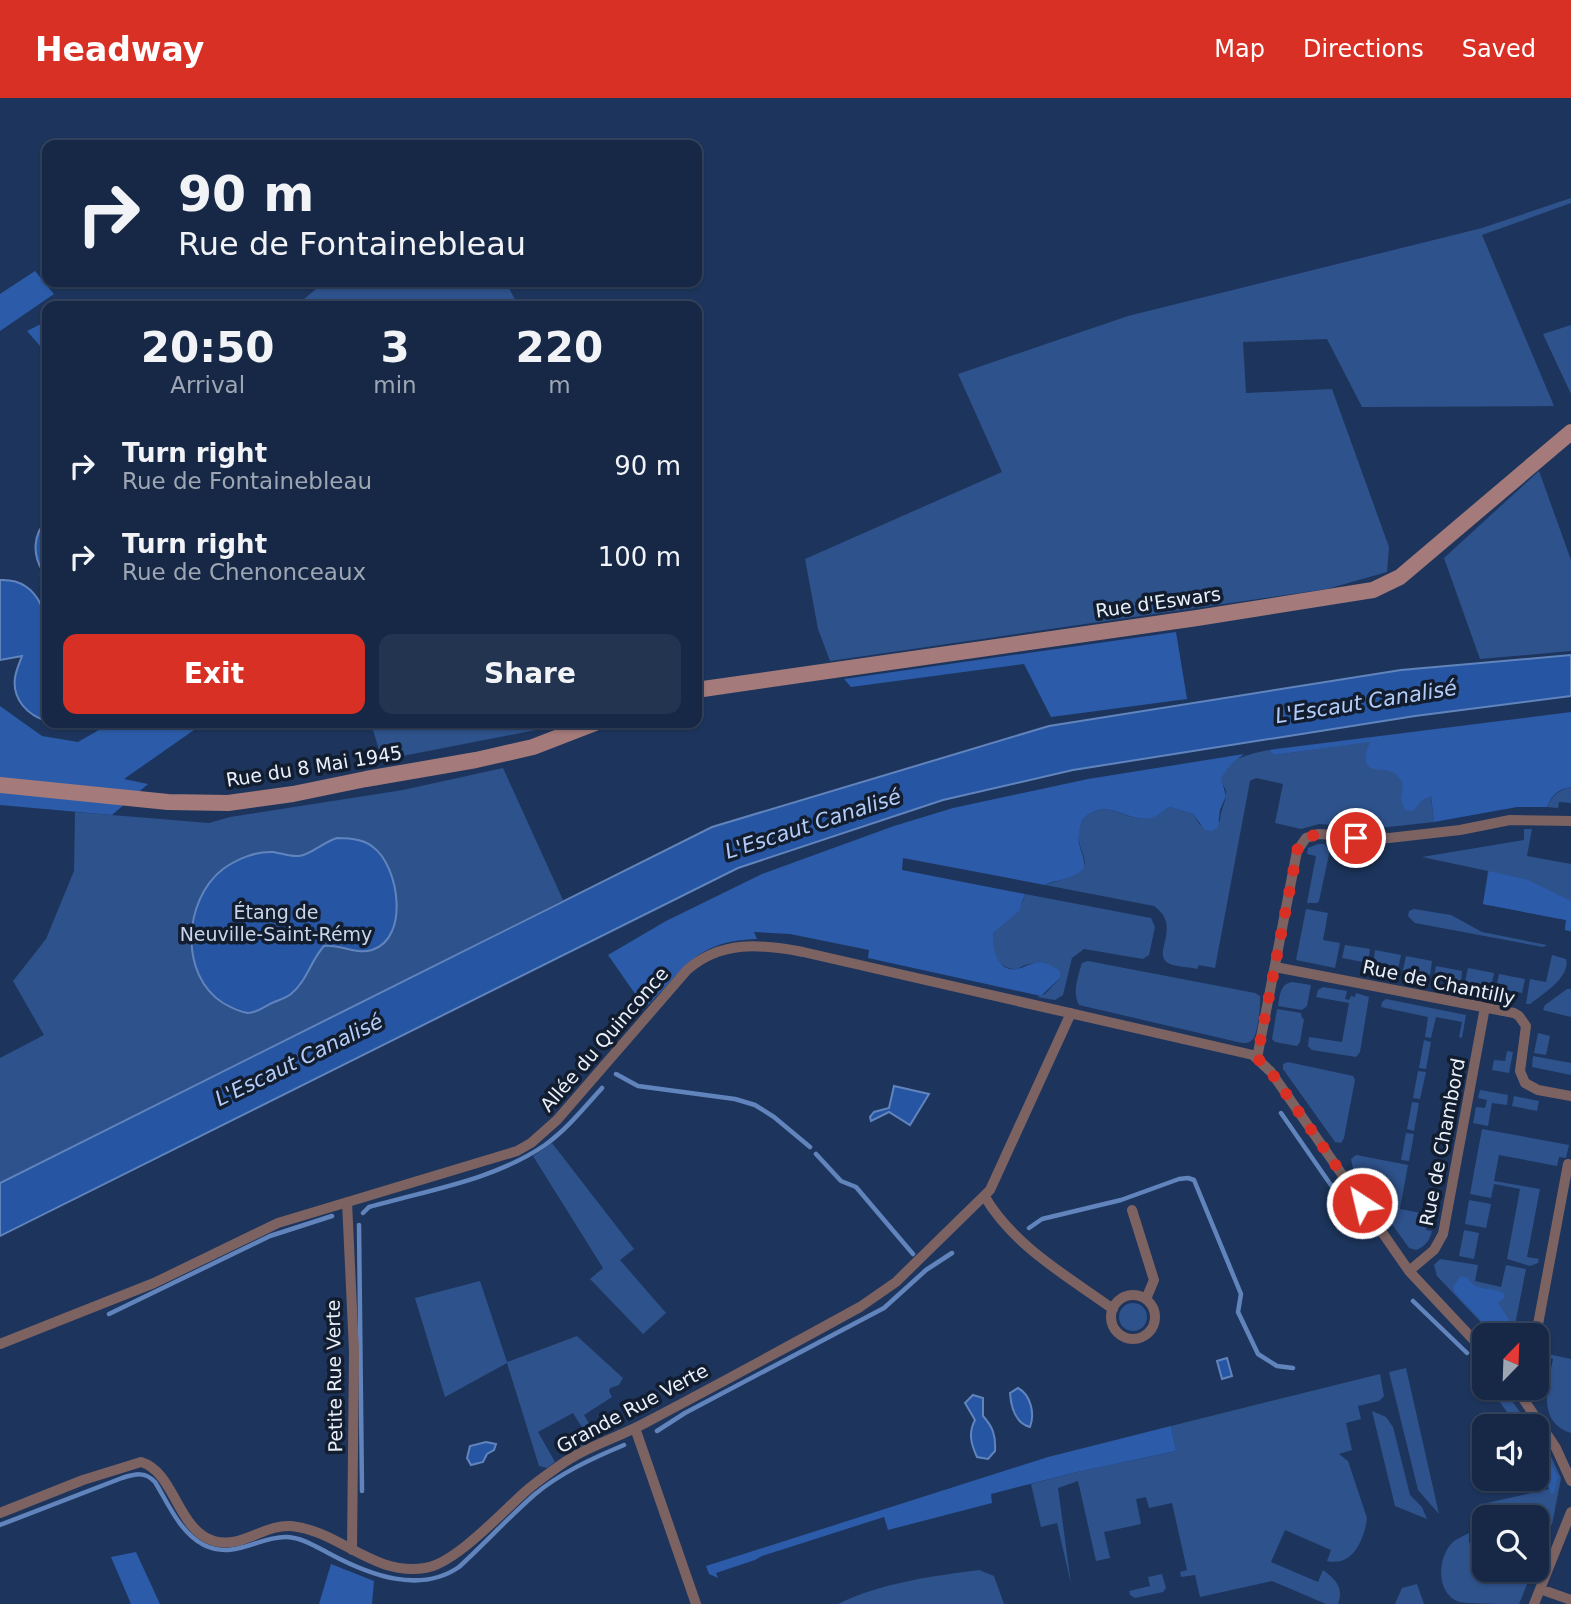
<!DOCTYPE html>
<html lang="en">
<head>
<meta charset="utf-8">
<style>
  :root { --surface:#162845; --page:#233450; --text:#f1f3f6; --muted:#9ea6b3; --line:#35445e; --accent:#d93025 }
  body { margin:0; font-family:"DejaVu Sans",sans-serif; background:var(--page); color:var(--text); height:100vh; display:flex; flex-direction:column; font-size:26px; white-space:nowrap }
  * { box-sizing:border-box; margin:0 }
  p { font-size:23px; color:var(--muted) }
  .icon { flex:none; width:38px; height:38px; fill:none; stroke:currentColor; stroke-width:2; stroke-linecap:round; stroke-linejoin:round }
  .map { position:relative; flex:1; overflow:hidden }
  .panel { position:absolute; left:42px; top:203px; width:660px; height:427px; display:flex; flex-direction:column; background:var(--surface); border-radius:14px; box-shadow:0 2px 5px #0004,0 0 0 2px var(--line) }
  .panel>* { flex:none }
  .guide { position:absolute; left:42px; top:42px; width:660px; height:147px; border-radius:14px; box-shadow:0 2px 5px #0004,0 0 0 2px var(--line); background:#162845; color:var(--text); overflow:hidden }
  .needle { width:46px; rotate:23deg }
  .controls { position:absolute; left:1472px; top:1225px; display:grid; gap:14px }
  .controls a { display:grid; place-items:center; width:77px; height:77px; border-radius:14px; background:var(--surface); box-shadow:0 2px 5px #0004,0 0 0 2px var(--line); font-size:35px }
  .pin { position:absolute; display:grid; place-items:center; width:60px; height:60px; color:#fff; margin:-30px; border:4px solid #fff; border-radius:50%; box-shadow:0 2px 7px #0007 }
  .me { position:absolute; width:77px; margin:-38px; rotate:325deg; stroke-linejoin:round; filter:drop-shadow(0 0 5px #0008) }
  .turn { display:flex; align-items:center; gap:24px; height:147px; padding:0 21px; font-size:32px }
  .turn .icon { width:91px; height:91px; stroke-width:2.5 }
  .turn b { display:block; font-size:49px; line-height:60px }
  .eta { display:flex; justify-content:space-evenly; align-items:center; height:119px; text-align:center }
  .eta b { font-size:42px; font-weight:600; line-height:49px }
  .action { display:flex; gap:14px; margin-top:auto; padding:14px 21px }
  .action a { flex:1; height:80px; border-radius:14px; background:var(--accent); color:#fff; font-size:28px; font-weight:600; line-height:80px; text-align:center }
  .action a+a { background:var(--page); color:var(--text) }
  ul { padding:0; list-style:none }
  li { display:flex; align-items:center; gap:21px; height:91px; padding:0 21px }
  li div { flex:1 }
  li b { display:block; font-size:26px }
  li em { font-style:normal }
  header { display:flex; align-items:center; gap:42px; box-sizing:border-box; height:98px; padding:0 35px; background:var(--accent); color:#fff }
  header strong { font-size:33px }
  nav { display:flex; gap:38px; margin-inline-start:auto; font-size:24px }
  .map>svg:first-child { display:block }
</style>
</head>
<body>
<header>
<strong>Headway</strong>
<nav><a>Map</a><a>Directions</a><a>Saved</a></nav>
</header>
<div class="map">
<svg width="1571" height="1506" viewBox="0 0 1571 1506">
  <rect width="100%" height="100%" fill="#1d355c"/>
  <path fill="#2e528c" d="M1571 100V105L1482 137 1554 308 1362 309 1327 241 1243 244 1246 295 1332 291 1389 449 1387 474 1327 491 830 563 818 531 805 461 1002 374 958 276 1128 218 1482 130Z
    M324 184H506L518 208H296Z
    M1571 227V296L1543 236Z
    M1539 373 1571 462V553L1480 561 1444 460Z
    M371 625H556L536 632 382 662Z
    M1423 636 1434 724 1379 730 1319 726 1301 731 1275 725 1283 686 1256 680 1250 683 1215 870 1199 867 1197 871C1189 869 1178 869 1170 866 1149 857 1184 829 1154 808L1045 787 1067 780 1085 766C1085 757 1079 750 1079 741 1078 735 1080 728 1082 722 1108 696 1125 726 1150 720 1156 719 1164 712 1170 709L1193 716 1200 727 1220 723C1220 713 1225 706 1226 697 1227 690 1222 688 1221 681 1220 661 1255 655 1269 652L1274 657Z
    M503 670 563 802 180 997 0 1085V960L44 937 13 883 46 841 74 773 75 714 209 725 230 719 403 692Z
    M1571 689V705L1559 704 1558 710 1547 709C1553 697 1558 692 1571 689Z
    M1524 731H1532L1527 758 1571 766V833L1565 832 1566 822 1483 806 1488 773 1422 759 1524 742Z
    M1318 746H1324L1330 752 1319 803 1317 805H1307L1316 758 1307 756 1308 750Z
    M1025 796 1151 820 1155 829 1149 857 1143 861 1084 851 1072 860 1063 897 1055 902 1037 899 1045 896 1060 880 1056 871C1045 865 1035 863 1023 868 1016 871 1019 872 1012 871 995 868 990 848 994 834 1007 820 1021 815 1025 796Z
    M1306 811 1328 815 1323 842 1340 845 1335 870 1296 862Z
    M1414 811 1451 817 1482 834 1547 847 1543 849 1415 825 1408 818 1409 813Z
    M1345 847 1370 851 1368 865 1342 860Z
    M1375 852 1401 857 1398 871 1373 867Z
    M1552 857 1566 861C1571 879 1543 896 1530 906H1526L1530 881 1546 884Z
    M1406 858 1432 863 1430 877 1403 872Z
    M1088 863 1255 895 1260 898C1261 905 1258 935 1253 941 1250 945 1247 945 1242 945L1079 907C1072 896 1078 878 1082 865Z
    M1436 868 1462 873 1461 883 1434 878Z
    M1468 870 1494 875 1491 889 1465 884Z
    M1499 876 1525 881 1522 895 1496 890Z
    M1292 884 1311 887 1307 908 1302 912 1278 908C1280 897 1280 886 1292 884Z
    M1323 889 1347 893 1345 901 1349 902 1351 898 1355 899 1356 895 1369 899 1360 954 1356 959 1312 952 1308 948 1309 939 1342 944 1349 905 1316 899 1318 892Z
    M1567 891H1571V919L1543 912 1545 907Z
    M1386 901 1466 917 1462 940 1459 939 1462 924 1436 919 1431 940 1425 939 1428 919 1381 909 1382 904Z
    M1277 911 1301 915 1302 920 1304 921 1300 944 1297 948 1275 944 1272 941Z
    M1538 935 1550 938 1546 957 1534 955Z
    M1424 942 1431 944 1426 971 1419 970Z
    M1507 953 1513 954 1509 975 1492 972 1494 962 1505 963Z
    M1533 958 1571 965V977L1532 969Z
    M1288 964 1353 978 1355 982 1344 1040 1341 1045 1335 1044 1283 971V966Z
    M1418 973 1426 974 1420 1001 1413 1000Z
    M1480 992 1508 997 1507 1007 1492 1005 1488 1028 1473 1025 1476 1009 1485 1010 1487 1002 1478 1000Z
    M1514 998 1539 1003 1537 1013 1512 1008Z
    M1412 1004 1419 1005 1414 1033 1407 1031Z
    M1482 1031 1569 1047 1566 1060 1559 1059 1557 1068 1499 1057 1494 1083 1540 1091 1527 1159 1539 1161 1538 1165 1530 1168 1507 1161 1520 1091 1494 1086 1491 1100 1470 1096Z
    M1406 1035 1414 1036 1409 1063 1401 1062Z
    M552 1045 634 1151 620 1162 666 1215 643 1236 590 1181 603 1170 533 1058Z
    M1356 1057 1408 1067 1400 1111 1426 1116 1428 1104H1431L1426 1132 1432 1133C1430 1142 1425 1149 1416 1152L1409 1150 1353 1071 1351 1061Z
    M1469 1102 1491 1106 1486 1130 1465 1126Z
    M1464 1132 1479 1135 1474 1161 1459 1158Z
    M1440 1161 1478 1167 1475 1183 1501 1189 1506 1167 1526 1171 1513 1237H1493L1437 1178 1434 1167Z
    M480 1183 507 1264 577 1238 623 1280 619 1287 610 1290 609 1293 612 1299 584 1317 598 1340 571 1354 564 1341 583 1331 573 1315 538 1334 555 1364 547 1370 539 1368 507 1265 445 1299 415 1200Z
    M1119 1219a14 14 0 1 1 28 0a14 14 0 1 1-28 0Z
    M1546 1239 1551 1240 1548 1256 1571 1261V1335C1536 1324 1548 1287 1553 1261L1543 1258Z
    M1406 1270 1439 1416 1418 1392 1389 1274Z
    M1380 1276 1384 1298 1379 1303 1358 1308 1361 1321 1346 1325 1352 1352 1339 1356 1348 1363 1367 1420C1364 1442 1353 1469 1327 1463L1331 1452 1285 1432 1271 1464 1318 1484 1323 1472C1336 1482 1344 1489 1338 1506H1326L1272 1483 1200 1499 1195 1477 1181 1479 1180 1474 1187 1472 1172 1405 1149 1410 1146 1399 1136 1401 1141 1426 1104 1434 1110 1460 1096 1463 1078 1383 1058 1390 1071 1486 1057 1425 1041 1429 1031 1386 1077 1374 1176 1353 1171 1328Z
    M1490 1290H1503L1522 1317 1514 1324Z
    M1372 1313 1386 1319 1393 1329 1410 1397 1422 1409 1427 1421 1395 1408Z
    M1537 1338 1545 1351 1547 1350 1561 1380 1552 1427 1541 1422 1537 1405H1487L1549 1391 1537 1359Z
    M1537 1429 1549 1435 1537 1464 1536 1429Z
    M1469 1435V1445L1484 1442V1472H1533L1519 1506C1503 1506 1472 1506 1459 1504 1435 1495 1437 1458 1454 1443 1458 1440 1464 1438 1469 1435Z
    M979 1472 994 1478 1004 1506H838C880 1485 933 1478 979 1472Z
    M1162 1476 1166 1490 1163 1494 1135 1500 1130 1497 1129 1493 1150 1488 1148 1479Z
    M1417 1486 1424 1506H1395L1402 1490Z"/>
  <path fill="#2c5ca9" d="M35 173 54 196 0 233V196Z
    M47 223V256L27 233Z
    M1176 534 1187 601 1051 619 1024 566 851 589 844 581Z
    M0 608 42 638 78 644 111 625H204L124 681 148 686 112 717 0 707Z
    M1571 614V689C1558 691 1552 697 1547 709H1517L1434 724 1431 698 1422 702 1413 713 1405 712 1401 702 1403 685C1392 668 1386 674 1370 670 1362 661 1366 654 1370 644L1274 657 1269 652Z
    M1244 656 1231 666 1221 680 1226 698 1220 712 1218 729 1212 733 1205 732 1193 716 1170 709C1164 712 1157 719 1151 720 1126 726 1108 696 1082 722 1080 729 1078 737 1079 745 1083 764 1093 771 1067 780 1060 783 1052 783 1045 787L903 760 902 772 1025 796 1019 813 994 834C990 848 998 875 1017 871 1027 869 1034 863 1045 865 1050 867 1056 870 1060 873V880L1041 898 868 860 869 852 790 836 754 834 757 841C693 843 685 872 645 910L608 857 666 823 762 776 894 728 953 710 1088 681Z
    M1489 773 1528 782 1571 803V833L1565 832 1566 822 1483 806Z
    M1461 1178 1468 1180C1477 1196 1492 1187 1505 1196L1504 1200 1498 1205 1511 1225 1509 1233 1503 1231 1501 1227V1237H1495L1455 1195 1453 1189Z
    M1171 1328 1176 1353 1077 1374 991 1396 992 1405 888 1432 884 1419 762 1458 755 1462 716 1475 718 1480 709 1476 706 1468 1048 1359Z
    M1537 1341 1558 1379 1554 1395H1551L1537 1356Z
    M136 1454 160 1506H131L111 1459Z
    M331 1466 374 1483 372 1506H319Z"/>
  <path fill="#2656a3" stroke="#6184bd" stroke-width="2" d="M47 421V479L41 476 43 474C32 456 33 437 47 421Z
    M0 482C19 481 33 490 41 507L46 504 47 506V623C28 618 12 601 15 580 16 572 20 564 22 558L0 562Z
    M1571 557V598L1415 618 1073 672 943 702 738 770 0 1138V1085L712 729 1049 628 1401 572Z
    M337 740C348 740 364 741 373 749 399 768 410 840 372 852 356 857 340 846 324 848 311 862 307 883 291 896 286 900 279 902 272 905 265 908 257 915 248 915 240 914 230 909 223 905 179 877 183 802 223 771 237 761 256 753 273 754 281 755 290 759 299 758 311 757 323 744 337 740Z
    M894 988 929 996 910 1027 889 1014 871 1023 870 1019 874 1014 889 1010Z
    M1227 1260 1232 1278 1222 1281 1217 1263Z
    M1018 1290C1031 1297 1035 1316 1030 1329 1015 1325 1011 1309 1010 1295Z
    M973 1297 983 1300V1318C993 1329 996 1338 995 1353L988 1361 977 1359C971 1346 968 1335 975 1322L965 1305Z
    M486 1344 496 1346 494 1352 487 1356 483 1364 471 1367 467 1360 470 1348Z"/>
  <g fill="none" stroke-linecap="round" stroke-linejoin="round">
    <path stroke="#6184bd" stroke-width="4.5" d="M616 976 638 988 735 1001 755 1007 774 1019 810 1049
      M1281 1015 1360 1129
      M816 1056 841 1083 856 1089 913 1156
      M363 1115 369 1109C428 1092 494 1082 545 1047 567 1031 584 1010 602 990
      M359 1127 362 1393
      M1029 1130 1042 1121 1121 1102 1179 1081 1188 1080 1194 1082 1241 1196 1238 1214 1258 1256 1277 1268 1293 1270
      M1413 1203 1467 1255
      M109 1216 270 1138 332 1118
      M657 1333 685 1315 884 1210 926 1172 952 1155
      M0 1427 122 1380C135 1376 145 1373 155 1384 168 1405 180 1435 204 1447 235 1462 258 1438 287 1439 304 1440 318 1450 332 1457 370 1477 420 1496 459 1469 484 1446 508 1420 534 1397 560 1375 593 1360 624 1347"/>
    <path stroke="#7d6262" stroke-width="10" d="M1275 869 1514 915 1519 918 1526 928 1520 973 1525 985 1538 992 1571 998
      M1257 960 1297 753 1306 740 1318 736 1389 740 1460 732 1510 722 1571 723
      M985 1099C1014 1148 1067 1178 1113 1211
      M347 1104 354 1253 352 1452
      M1132 1112 1154 1182 1146 1201
      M1409 1173 1434 1152 1443 1136 1485 909
      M1111 1219a22 22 0 1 1 44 0a22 22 0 1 1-44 0Z
      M1536 1237 1568 1066
      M0 1246 154 1185 278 1125 517 1053 531 1045 557 1022 687 872C721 842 761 846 803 854L1253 957 1271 974 1409 1173 1484 1253
      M1516 1290 1556 1350 1571 1383
      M635 1330 696 1506
      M0 1415 83 1382 141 1364C175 1374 177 1432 214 1443 241 1451 265 1426 291 1428 340 1433 372 1478 425 1470 455 1466 502 1414 526 1393 536 1384 548 1376 559 1368 585 1349 617 1340 645 1325 717 1287 789 1248 860 1209L896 1184 990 1092 1071 915
      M1540 1491 1571 1502
      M1534 1506 1571 1414"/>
    <path stroke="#a47a7a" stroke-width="16" d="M696 592 1197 520 1373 492 1400 479 1571 334
      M0 687 168 704 228 705 293 696 366 681 476 662 533 649 595 625"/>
  </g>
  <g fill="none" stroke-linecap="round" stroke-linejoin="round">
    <path stroke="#d93025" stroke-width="12" stroke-dasharray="0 21.6" d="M1356 740C1335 738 1311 729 1298 749L1257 960 1271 974 1362 1105"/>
  </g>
  <g text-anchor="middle" stroke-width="7" stroke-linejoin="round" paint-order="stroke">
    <g font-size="19" fill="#ebf1fb" stroke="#121d2f">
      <text transform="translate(1158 504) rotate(-8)" y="7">Rue d'Eswars</text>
      <text transform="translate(314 668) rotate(-9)" y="7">Rue du 8 Mai 1945</text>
      <text transform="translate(1439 884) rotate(12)" y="7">Rue de Chantilly</text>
      <text transform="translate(604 941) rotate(-49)" y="7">Allée du Quinconce</text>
      <text transform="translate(1442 1044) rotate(-79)" y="7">Rue de Chambord</text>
      <text transform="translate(334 1278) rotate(-91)" y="7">Petite Rue Verte</text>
      <text transform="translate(632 1310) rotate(-28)" y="7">Grande Rue Verte</text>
    </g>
    <g font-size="19" fill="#c9d6eb" stroke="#121d2f">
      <text x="276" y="821">Étang de<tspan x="276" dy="22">Neuville-Saint-Rémy</tspan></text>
    </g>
    <g font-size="21" font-style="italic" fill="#b3cdf8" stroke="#121d2f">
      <text transform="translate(1366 604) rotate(-9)" y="7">L'Escaut Canalisé</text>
      <text transform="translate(813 726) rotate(-18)" y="7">L'Escaut Canalisé</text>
      <text transform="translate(299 962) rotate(-26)" y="7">L'Escaut Canalisé</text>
    </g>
  </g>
</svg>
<div class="controls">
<a><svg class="needle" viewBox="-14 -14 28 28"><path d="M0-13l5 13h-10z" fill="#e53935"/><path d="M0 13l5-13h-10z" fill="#9ea6b3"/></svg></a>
<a><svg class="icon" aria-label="sound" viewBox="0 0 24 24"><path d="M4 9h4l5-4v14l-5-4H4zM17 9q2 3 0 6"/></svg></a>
<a><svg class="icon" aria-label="search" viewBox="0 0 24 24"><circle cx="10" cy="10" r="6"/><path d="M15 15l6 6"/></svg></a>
</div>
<div class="pin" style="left:1356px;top:740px;background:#d93025"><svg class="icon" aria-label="arrive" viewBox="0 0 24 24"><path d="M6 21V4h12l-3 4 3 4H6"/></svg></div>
<svg class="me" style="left:1362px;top:1105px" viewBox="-20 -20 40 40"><circle r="17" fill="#d93025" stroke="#fff" stroke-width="3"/><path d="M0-11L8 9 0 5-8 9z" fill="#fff"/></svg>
<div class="guide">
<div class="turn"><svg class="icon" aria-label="right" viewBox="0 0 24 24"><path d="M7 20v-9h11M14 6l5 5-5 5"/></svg><div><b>90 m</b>Rue de Fontainebleau</div></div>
</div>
<section class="panel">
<div class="eta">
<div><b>20:50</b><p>Arrival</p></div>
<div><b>3</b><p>min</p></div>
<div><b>220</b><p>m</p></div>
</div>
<ul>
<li><svg class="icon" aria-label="right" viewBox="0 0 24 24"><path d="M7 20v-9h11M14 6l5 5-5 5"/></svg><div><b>Turn right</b><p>Rue de Fontainebleau</p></div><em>90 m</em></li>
<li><svg class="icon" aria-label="right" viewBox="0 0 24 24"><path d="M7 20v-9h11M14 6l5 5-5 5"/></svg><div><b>Turn right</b><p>Rue de Chenonceaux</p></div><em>100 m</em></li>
</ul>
<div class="action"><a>Exit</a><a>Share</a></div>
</section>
</div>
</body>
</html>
